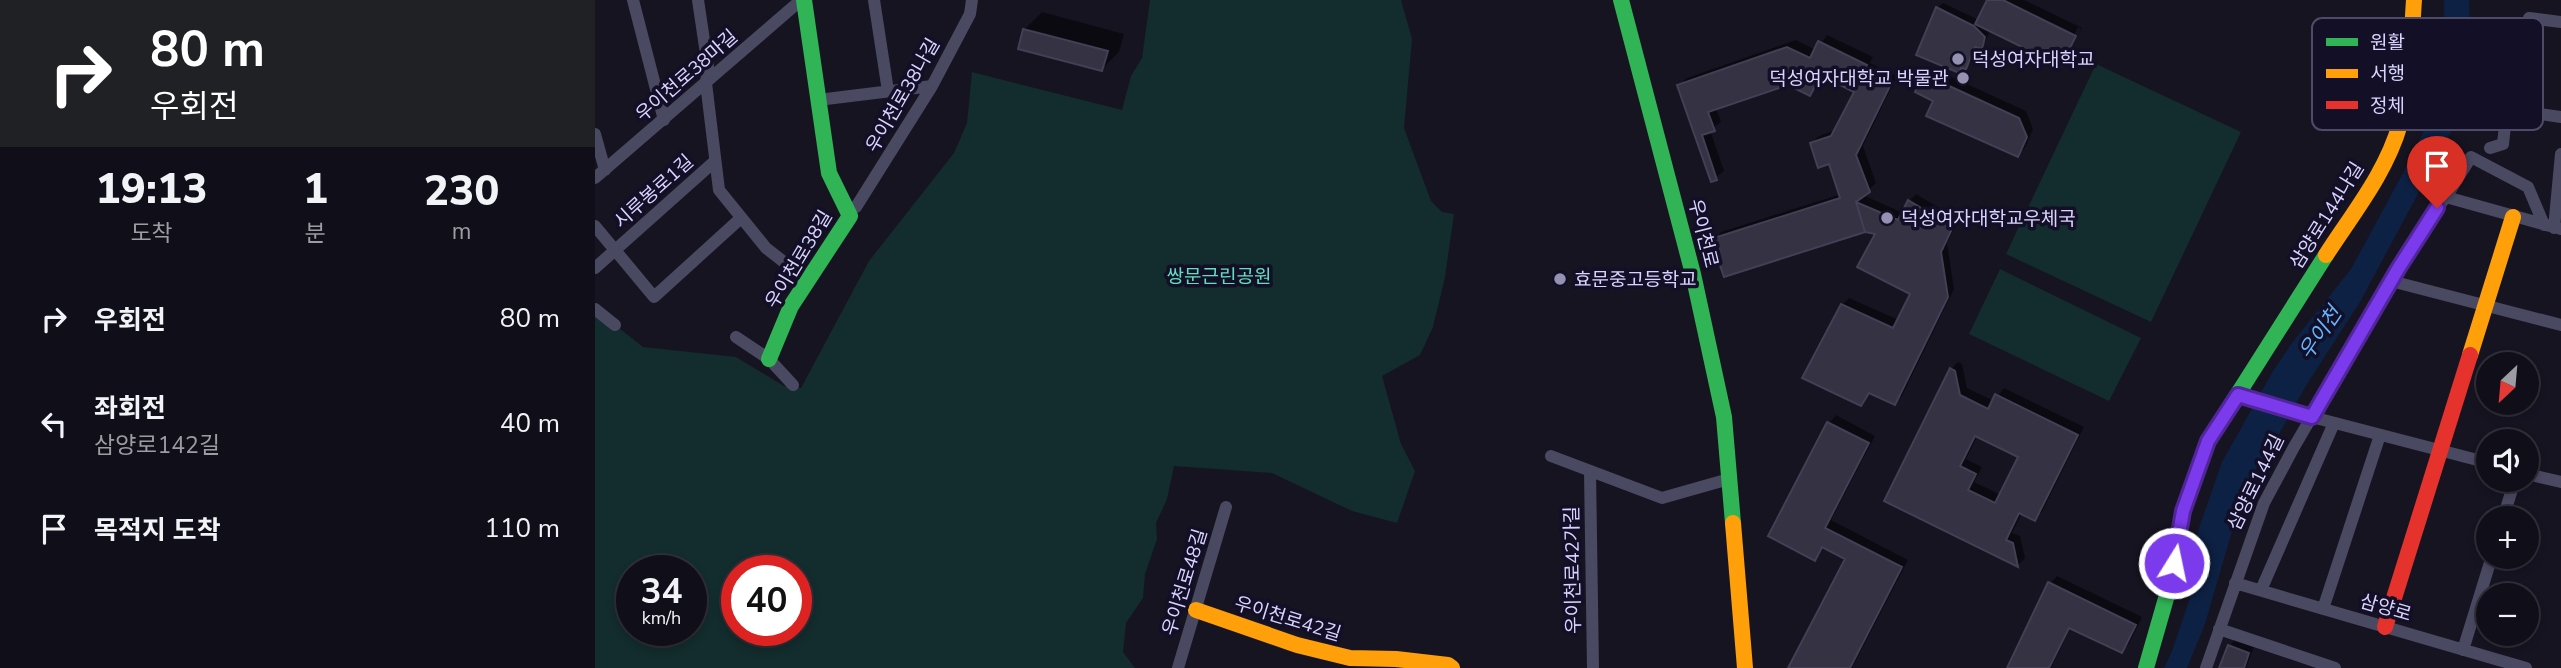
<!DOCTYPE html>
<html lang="ko">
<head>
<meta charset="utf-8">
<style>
  :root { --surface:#100f19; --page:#1e1d26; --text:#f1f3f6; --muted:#9c9ca2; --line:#302f38 }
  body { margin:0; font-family:"Nunito Sans","Noto Sans KR",sans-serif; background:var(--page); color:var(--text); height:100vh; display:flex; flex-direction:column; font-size:26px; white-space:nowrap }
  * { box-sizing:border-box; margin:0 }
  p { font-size:23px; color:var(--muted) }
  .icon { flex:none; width:38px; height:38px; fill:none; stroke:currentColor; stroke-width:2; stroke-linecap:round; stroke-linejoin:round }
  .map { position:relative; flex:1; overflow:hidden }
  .sheet { display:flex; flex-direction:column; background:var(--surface); width:595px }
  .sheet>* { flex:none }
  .hud { background:#202124; color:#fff; overflow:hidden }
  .needle { width:46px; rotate:206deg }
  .buttons { position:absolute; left:1881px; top:352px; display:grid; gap:14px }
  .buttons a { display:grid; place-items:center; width:63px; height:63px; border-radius:50%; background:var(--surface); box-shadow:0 4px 10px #0003,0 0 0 2px var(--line); font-size:35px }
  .speed { position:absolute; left:21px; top:555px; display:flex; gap:14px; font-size:35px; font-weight:700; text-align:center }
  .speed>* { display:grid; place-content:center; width:91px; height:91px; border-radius:50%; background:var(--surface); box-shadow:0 4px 10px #0003,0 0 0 2px var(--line); line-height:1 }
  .speed small { font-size:18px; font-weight:400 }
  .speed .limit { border:10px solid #d22; background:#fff; color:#111 }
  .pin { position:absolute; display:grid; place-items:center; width:60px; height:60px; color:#fff; margin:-72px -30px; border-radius:50% 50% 50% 0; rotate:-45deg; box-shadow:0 0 7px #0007 }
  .pin .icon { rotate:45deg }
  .me { position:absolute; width:77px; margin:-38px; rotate:10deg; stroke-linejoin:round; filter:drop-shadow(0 0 5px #0008) }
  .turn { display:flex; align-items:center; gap:24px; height:147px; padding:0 35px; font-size:32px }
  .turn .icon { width:91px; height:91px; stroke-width:2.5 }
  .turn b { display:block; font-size:49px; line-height:60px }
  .eta { display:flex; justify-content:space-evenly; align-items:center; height:119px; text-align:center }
  .eta b { font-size:42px; font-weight:800; line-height:49px }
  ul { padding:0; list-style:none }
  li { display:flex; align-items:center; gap:21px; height:105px; padding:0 35px }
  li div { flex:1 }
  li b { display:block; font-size:26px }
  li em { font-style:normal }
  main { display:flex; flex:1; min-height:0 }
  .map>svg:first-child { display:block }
</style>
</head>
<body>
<main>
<section class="sheet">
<div class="hud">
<div class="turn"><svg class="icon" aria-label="right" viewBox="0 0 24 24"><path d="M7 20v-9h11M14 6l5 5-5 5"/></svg><div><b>80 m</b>우회전</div></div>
</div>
<div class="eta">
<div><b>19:13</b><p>도착</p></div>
<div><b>1</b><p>분</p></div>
<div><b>230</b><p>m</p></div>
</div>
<ul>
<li><svg class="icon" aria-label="right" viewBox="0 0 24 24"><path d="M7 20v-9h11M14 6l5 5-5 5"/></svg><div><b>우회전</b></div><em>80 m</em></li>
<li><svg class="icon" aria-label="left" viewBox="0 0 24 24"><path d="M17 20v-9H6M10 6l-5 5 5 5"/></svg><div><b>좌회전</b><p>삼양로142길</p></div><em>40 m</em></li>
<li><svg class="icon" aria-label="arrive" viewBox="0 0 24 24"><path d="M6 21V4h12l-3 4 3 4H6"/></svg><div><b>목적지 도착</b></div><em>110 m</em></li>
</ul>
</section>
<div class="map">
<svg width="1966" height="668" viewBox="0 0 1966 668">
  <rect width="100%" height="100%" fill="#161421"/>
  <path fill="#132c2d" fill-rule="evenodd" d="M555 0H806L817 39 809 128 836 201 847 212 859 214 850 277 838 327 825 355 787 376 806 444 820 471 802 523 757 511 677 473 579 466 572 499 561 523 562 539 550 574 548 598 531 623 528 652 540 668H0V309L48 347 141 357 189 386 206 388 274 261 359 153 372 123 377 72 527 110 536 76 547 58ZM37 570H96V630H37ZM142 570H201V630H142Z
    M1501 64 1646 132 1556 322 1411 254Z
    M1405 269 1546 338 1514 401 1374 334Z"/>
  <path fill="#0d2144" d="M1849 0H1874L1876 55 1864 117 1765 302 1712 384 1679 443 1651 483 1610 624 1592 668H1569L1577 651 1596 595 1603 531 1627 462 1678 371 1697 343 1756 269 1807 175 1841 106 1850 49Z"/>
  <path fill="#0007" fill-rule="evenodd" d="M1394 0H1429L1487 28 1472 57 1486 29 1483 27 1468 58H1472L1466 64 1395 29 1391 41 1386 47 1383 46 1376 62 1363 71 1342 8 1348 3 1384 20Z
    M447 12 529 34 524 52 507 69 430 29Z
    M1232 35 1278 57 1275 63 1302 76 1268 146 1281 183 1268 195 1308 213 1314 201 1321 194 1364 220 1352 243 1359 289 1307 396 1300 403 1276 392 1266 404 1247 305 1254 298 1304 320 1318 294 1283 233 1270 230 1118 240 1126 232 1246 194 1235 162 1216 143 1224 136 1241 130 1261 91 1229 74 1222 87 1215 94 1193 83 1121 108 1126 122 1115 130 1129 171 1117 180 1084 85 1092 78 1201 40 1221 50Z
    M1337 68 1431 111 1438 129 1430 148 1422 155 1341 100 1329 75Z
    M1363 362 1367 364 1372 388 1399 401 1409 388 1489 427 1447 512 1439 519 1427 513 1417 533 1425 536 1430 558 1423 565 1292 500 1356 369ZM1383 435 1426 456 1406 495 1379 482 1387 467 1371 459Z
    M1241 415 1280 436 1236 520 1313 560 1257 668H1195L1252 558 1229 547 1219 558 1175 536 1234 423Z
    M1462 576 1547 617 1534 644 1526 651 1476 627 1456 668H1414L1455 584Z
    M1640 640 1659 647 1651 668H1626L1634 646Z"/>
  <path fill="#343243" stroke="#433f54" stroke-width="2" fill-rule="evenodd" d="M1392 0H1408L1481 36 1466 66 1380 24Z
    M1341 7 1379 26 1390 37 1387 49 1380 47 1371 69 1366 68 1364 73 1321 55Z
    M428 29 513 51 507 71 423 49Z
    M1223 41 1272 65 1269 71 1296 84 1261 155 1275 192 1261 202 1270 232 1129 277 1116 239 1245 198 1234 164 1223 168 1215 143 1236 136 1259 92 1226 75 1215 96 1193 85 1113 112 1120 131 1107 135 1122 180 1116 182 1082 85 1192 47 1215 58Z
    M1328 74 1424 118 1432 137 1423 157 1331 116 1338 101 1320 92Z
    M1313 200 1358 227 1346 252 1353 297 1300 405 1274 393 1266 406 1207 378 1246 304 1298 328 1315 294 1262 267 1280 234 1270 232 1261 202 1303 220Z
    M1355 368 1360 371 1365 395 1393 409 1400 394 1483 435 1440 521 1424 513 1411 540 1418 543 1423 567 1289 501ZM1380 436 1423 457 1400 503 1373 490 1381 474 1365 466Z
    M1232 422 1274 443 1230 528 1307 567 1255 668H1193L1250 559 1227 547 1220 561 1173 536Z
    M1453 582 1541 625 1527 653 1474 628 1454 668H1412Z
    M1633 645 1654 653 1649 668H1624Z"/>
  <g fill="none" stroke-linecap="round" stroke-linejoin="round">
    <path stroke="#4a4962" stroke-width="12" d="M38 0 69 120
      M103 0 113 67 111 83 124 190 171 248 203 273 217 274
      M279 0 293 91
      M1934 18 1966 22
      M223 100 337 86
      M1911 109 1966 117
      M0 134 10 170
      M1895 148 1908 144 1919 42
      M0 178 206 0
      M1851 197 1966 229
      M261 207 337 86 375 14 377 0
      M0 226 59 297 146 218
      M1959 228 1966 154
      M0 268 120 161
      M1796 281 1966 325
      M0 309 20 325
      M141 337 174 359 198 385
      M1643 395 1717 417 1894 463
      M956 456 1067 498 1134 479
      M995 471 998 668
      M1932 474 1966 482
      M1908 518 1920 480
      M1640 583 1931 668
      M1666 590 1739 423
      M1728 609 1785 435
      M1624 629 1740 668
      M1868 650 1897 556
      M583 668 631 507
      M1611 668 1669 503 1699 447 1803 269 1833 219 1851 197 1876 157 1933 187 1949 225"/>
    <path stroke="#30b455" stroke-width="16" d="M1026 0 1098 274 1129 417 1138 523
      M174 359 196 306 255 216 234 173 209 0
      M1551 668 1574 588 1588 511 1613 441 1731 255"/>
    <path stroke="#ff9f0a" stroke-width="16" d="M1731 255C1758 213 1791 173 1805 124 1817 85 1816 40 1819 0
      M1875 355 1918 217
      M1138 523 1150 668
      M601 610 702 645 755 658 801 659 853 665 857 668"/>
    <path stroke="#e5322d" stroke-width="16" d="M1790 627 1875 355"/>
  </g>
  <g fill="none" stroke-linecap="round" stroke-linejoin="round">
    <g stroke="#51269a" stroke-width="18">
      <path id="route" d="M1579 563 1588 511 1613 441 1643 395 1717 417 1803 269 1842 208"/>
    </g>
    <use href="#route" stroke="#7c3aed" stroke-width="12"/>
  </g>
  <g fill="#9591b1" stroke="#130f26" stroke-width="2.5">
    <circle cx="1363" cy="59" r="7"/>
    <circle cx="1368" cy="78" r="7"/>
    <circle cx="1292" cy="218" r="7"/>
    <circle cx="965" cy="279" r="7"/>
  </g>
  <g text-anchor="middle" stroke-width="7" stroke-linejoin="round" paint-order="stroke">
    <g font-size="19" fill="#d9d4ff" stroke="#130f26" text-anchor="start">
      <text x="1377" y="66">덕성여자대학교</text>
      <text x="1354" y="85" text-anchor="end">덕성여자대학교 박물관</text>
      <text x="1306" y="225">덕성여자대학교우체국</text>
      <text x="979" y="286">효문중고등학교</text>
    </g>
    <g font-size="19" fill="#d9d4ff" stroke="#130f26">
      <text transform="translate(91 75) rotate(-41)" y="7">우이천로38마길</text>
      <text transform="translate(307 95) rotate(-60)" y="7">우이천로38나길</text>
      <text transform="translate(58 191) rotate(-42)" y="7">시루봉로1길</text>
      <text transform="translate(1731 215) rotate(-58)" y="7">삼양로144나길</text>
      <text transform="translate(1109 233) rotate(76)" y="7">우이천로</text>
      <text transform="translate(203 259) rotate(-59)" y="7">우이천로38길</text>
      <text transform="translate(1660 482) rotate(-64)" y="7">삼양로144길</text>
      <text transform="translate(977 570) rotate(-91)" y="7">우이천로42가길</text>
      <text transform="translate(589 582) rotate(-73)" y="7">우이천로48길</text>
      <text transform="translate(1791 607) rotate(16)" y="7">삼양로</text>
      <text transform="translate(693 618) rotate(17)" y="7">우이천로42길</text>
    </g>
    <g font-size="19" fill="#5fe0c0" stroke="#130f26">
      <text x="624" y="283">쌍문근린공원</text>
    </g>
    <g font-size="21" font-style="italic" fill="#62b6ff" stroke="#130f26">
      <text transform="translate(1725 333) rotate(-56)" y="7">우이천</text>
    </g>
  </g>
  <rect x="1717" y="18" width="231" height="112" rx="10" fill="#130f26" stroke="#4e4a67" stroke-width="2"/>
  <rect x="1731" y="38" width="32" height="8" fill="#30b455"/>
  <rect x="1731" y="69" width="32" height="9" fill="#ff9f0a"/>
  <rect x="1731" y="101" width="32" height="8" fill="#e5322d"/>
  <g font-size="19" fill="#d9d4ff">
    <text x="1775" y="49">원활</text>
    <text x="1775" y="80">서행</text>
    <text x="1775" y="112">정체</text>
  </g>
</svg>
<div class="buttons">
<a><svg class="needle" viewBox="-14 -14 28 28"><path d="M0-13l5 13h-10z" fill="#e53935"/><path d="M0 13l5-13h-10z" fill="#9c9ca2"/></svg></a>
<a><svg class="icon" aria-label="sound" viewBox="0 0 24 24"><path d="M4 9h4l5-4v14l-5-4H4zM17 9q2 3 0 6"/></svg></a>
<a>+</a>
<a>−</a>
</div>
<div class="speed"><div>34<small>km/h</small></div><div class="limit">40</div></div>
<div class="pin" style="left:1842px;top:208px;background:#d93025"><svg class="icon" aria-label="arrive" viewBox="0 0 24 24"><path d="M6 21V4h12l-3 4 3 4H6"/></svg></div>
<svg class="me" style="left:1579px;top:563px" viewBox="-20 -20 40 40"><circle r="17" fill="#7c3aed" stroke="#fff" stroke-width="3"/><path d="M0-11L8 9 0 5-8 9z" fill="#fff"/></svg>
</div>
</main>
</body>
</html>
